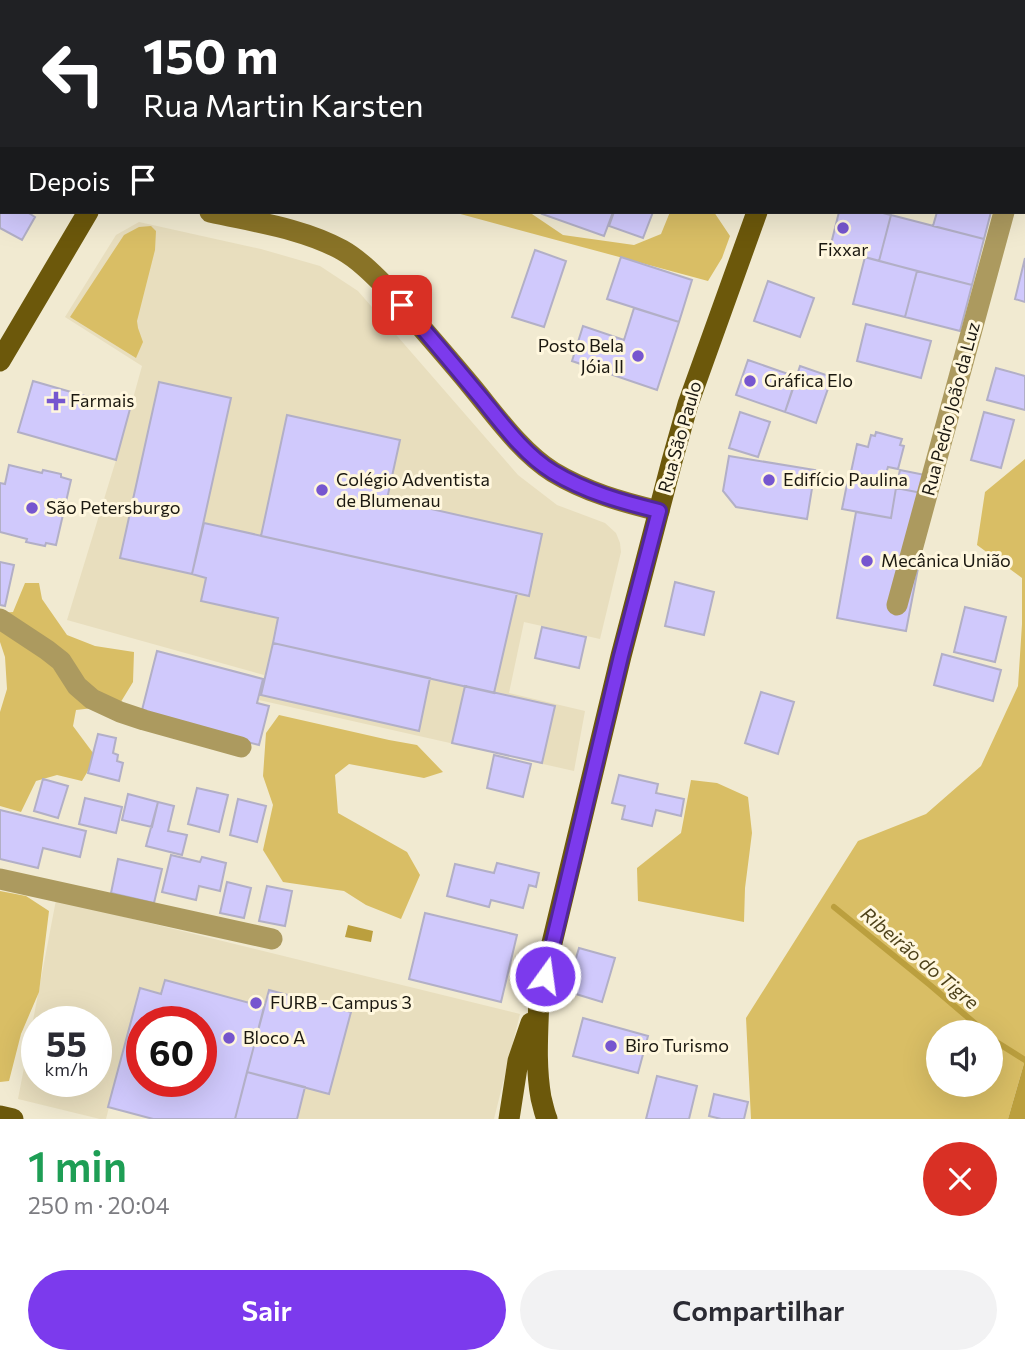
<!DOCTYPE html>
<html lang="pt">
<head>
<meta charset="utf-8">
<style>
  :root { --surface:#fff; --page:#f2f2f3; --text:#2b2b33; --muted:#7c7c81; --accent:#7c3aed }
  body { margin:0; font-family:Commissioner,sans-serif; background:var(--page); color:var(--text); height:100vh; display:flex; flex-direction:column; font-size:26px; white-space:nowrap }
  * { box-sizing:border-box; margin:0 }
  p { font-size:23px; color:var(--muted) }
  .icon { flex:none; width:38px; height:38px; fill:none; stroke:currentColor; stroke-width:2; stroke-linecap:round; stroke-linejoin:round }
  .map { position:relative; height:1119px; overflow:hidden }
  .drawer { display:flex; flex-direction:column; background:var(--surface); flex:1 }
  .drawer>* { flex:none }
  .banner { position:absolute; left:0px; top:0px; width:1026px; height:214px; box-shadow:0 7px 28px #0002; background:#202124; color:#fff; overflow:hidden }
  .tools { position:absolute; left:926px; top:1020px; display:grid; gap:14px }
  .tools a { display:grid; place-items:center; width:77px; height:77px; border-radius:50%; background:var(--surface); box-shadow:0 7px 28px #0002; font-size:35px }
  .speed { position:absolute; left:21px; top:1006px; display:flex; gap:14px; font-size:35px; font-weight:700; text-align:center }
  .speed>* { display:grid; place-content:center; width:91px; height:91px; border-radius:50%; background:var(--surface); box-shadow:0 7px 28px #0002; line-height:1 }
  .speed small { font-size:18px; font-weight:400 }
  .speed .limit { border:10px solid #d22; background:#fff; color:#111 }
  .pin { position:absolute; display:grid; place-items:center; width:60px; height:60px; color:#fff; margin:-30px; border-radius:14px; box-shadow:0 4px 10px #0006 }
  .me { position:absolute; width:77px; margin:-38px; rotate:14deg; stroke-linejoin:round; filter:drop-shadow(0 0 5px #0008) }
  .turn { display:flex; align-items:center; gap:24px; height:147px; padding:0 28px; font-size:32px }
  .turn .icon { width:91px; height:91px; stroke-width:2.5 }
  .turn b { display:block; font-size:49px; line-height:60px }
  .then { display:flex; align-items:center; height:66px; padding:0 28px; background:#0003; gap:14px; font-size:26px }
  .round { display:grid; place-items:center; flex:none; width:74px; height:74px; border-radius:37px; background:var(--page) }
  .headline { display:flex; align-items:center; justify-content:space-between; height:119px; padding:0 28px }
  h1 { font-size:42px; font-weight:600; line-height:52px; color:#1e9e55 }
  .cta { display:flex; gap:14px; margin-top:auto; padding:14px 28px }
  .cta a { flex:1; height:80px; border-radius:42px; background:var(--accent); color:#fff; font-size:28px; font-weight:600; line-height:80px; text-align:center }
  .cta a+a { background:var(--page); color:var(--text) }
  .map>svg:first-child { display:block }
</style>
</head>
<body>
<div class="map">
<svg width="1025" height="1119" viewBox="0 0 1025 1119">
  <rect width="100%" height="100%" fill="#f1ead1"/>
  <path fill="#e8debe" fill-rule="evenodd" d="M139 222 261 249 320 266 358 291 518 475 557 505 605 523 616 533 620 543 621 552 600 639 524 622 509 693 585 711 574 771 259 700 264 675 67 620 116 460 142 366 65 317 116 235Z
    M56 900 520 1014 494 1119H153L109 1107 106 1119H100L18 1099ZM37 1022H96V1082H37ZM142 1022H201V1082H142Z"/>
  <path fill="#d9be65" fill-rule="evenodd" d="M453 212H529L563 235 634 245 661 234 670 212H714L730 236 722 258 708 281Z
    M151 226 156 231 155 250 137 321 138 328 143 342 136 358 70 317 124 235 139 227Z
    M1025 459V1060L1008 1119H751L746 1018 858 841 926 814 981 766 1018 686 1022 624V578L977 545 985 492ZM938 1032H990V1085H938Z
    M25 583H39L42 599 67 635 95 646 134 652 133 682 119 705 76 710 73 726 96 757 82 781 57 775 36 781 21 812 0 806V712L7 689 5 657 0 642V613L13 612Z
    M279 715 389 740 417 745 443 772 424 778 349 764 335 775 338 813 407 852 420 875 401 919 366 905 344 891 283 882 263 850 273 805 263 776 266 733Z
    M691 780 717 783 748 797 752 833 745 888 744 922 638 901 637 868 681 833Z
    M0 891 26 896 49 911 39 992 21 1034 9 1081 0 1082Z"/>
  <path fill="#bb9f3e" d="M348 925 373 931 371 942 345 937Z
    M1025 1060V1119H1008Z"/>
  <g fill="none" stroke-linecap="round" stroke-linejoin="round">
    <path stroke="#bb9f3e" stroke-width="6" d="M0 146 2 147
      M834 907 930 985 985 1032
      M990 1038 1025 1060"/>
  </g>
  <path fill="#d0c9fc" stroke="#b2afc6" stroke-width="2" fill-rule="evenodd" d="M603 0H668V2H602Z
    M668 0H703L710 2H668Z
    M703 0H813L812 2H710Z
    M912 0H1025V25L1024 29V2H911Z
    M0 38H2V66H0Z
    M2 208V212H27L35 217 22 240 0 228V211Z
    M543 212H613L604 236 542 214Z
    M614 212H653L643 238 609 226Z
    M839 212H879L891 215 879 261 830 248Z
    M937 212H991L984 239 933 226Z
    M891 215 984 239 972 285 879 261Z
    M535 250 566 261 544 327 512 317Z
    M621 257 692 280 679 322 607 299Z
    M865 257 917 271 905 317 853 304Z
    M1025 258V302L1015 299Z
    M917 271 972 285 960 331 905 317Z
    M768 281 814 298 800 337 754 321Z
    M634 308 679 322 657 390 572 361 583 326 624 340Z
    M866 324 931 341 921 378 857 361Z
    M748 360 797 377 785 412 736 395Z
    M800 366 832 377 816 423 785 412Z
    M996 368 1025 376V410L987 400Z
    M33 381 130 409 116 460 18 432Z
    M159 382 231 398 192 574 120 558Z
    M740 412 770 422 758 457 729 448Z
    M984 412 1014 420 1001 468 971 460Z
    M287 415 400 440 387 499 542 534 529 596 261 536Z
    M876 432 902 439 900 445 904 446 898 469 888 467 884 480 851 472 857 444 868 447 871 435 875 436Z
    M729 456 815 470 807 519 736 507 723 491Z
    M9 465 42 473 43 470 61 474V477L71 480 56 545 46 543 45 546 26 542 27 539 0 532V483L5 484Z
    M900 470 935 477 932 495 896 488Z
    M848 479 896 488 891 518 842 509Z
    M896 488 932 495 906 631 837 618 856 512 891 518Z
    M204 523 517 593 494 693 273 643 278 618 201 601 206 578 192 574Z
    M0 562 14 565 5 606 0 605Z
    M675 582 714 592 704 635 665 626Z
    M965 607 1006 617 995 662 954 652Z
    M542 627 586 637 579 668 535 658Z
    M273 643 430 678 419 731 261 695Z
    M157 651 263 679 257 703 269 706 259 745 141 714Z
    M942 654 1001 670 993 701 934 685Z
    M465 686 555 706 542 763 452 743Z
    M761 692 794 702 778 754 745 743Z
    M98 734 116 738 113 753 118 755 117 761 123 763 119 781 88 773Z
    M494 755 531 764 523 797 487 788Z
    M619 775 658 784 656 793 684 799 681 816 656 810 652 826 622 819 625 806 612 803Z
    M43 779 68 786 58 818 34 811Z
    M197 788 228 795 219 832 188 824Z
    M128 794 158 802 152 827 122 820Z
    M85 798 122 807 116 833 79 824Z
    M238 799 266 806 257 842 230 835Z
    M158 802 174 806 168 831 187 835 182 855 146 846Z
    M0 810 86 831 80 857 43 848 38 868 0 859Z
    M171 855 200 862 202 857 226 863 220 891 199 886 196 900 162 892Z
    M118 859 162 869 154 903 111 893Z
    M497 863 539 873 536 887 529 885 523 908 491 900 489 907 447 896 455 864 494 873Z
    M227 882 251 888 244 918 220 913Z
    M267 886 292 891 285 926 259 921Z
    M425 913 517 935 501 1002 409 979Z
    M579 948 615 958 602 1002 566 991Z
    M165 980 264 1007 235 1119H153L108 1107 140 988 161 994ZM142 1022H201V1082H142Z
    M269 990 351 1012 329 1094 247 1072Z
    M583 1018 648 1036 638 1073 573 1056Z
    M247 1072 305 1087 297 1119H235Z
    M657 1076 697 1086 689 1119H646Z
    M714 1094 748 1102 744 1119H721L709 1116Z"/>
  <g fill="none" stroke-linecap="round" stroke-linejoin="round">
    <path stroke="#ac9a5f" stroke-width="21" d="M100 0 108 2
      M1024 144 1025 140
      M897 605 1004 212
      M0 619 47 650 61 661 77 686 92 699 120 712 144 720 241 747
      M0 879 272 939"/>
    <path stroke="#897327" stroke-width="21" d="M210 212C254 222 302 228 342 250 358 259 372 273 385 286 414 319 444 353 472 387 496 416 521 452 553 472 586 492 622 502 659 511"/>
    <path stroke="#6c580b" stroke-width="21" d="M159 2 160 0
      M833 2 834 0
      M0 361 88 212
      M0 1116 13 1119
      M509 1119 518 1061 531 1023
      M547 1119C544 1112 543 1105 541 1098 535 1064 538 1031 539 997L621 656 672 461 688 404 757 212"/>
  </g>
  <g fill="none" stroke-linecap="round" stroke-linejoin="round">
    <g stroke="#51269a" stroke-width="18">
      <path id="route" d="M402 305C430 336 456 368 482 399 503 425 525 455 553 472 586 492 622 502 659 511L621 656 545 976"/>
    </g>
    <use href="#route" stroke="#7c3aed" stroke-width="12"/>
  </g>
  <g fill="#7656cf" stroke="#fff7de" stroke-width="2.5">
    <circle cx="843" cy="228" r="7"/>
    <circle cx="638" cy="356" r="7"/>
    <circle cx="750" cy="381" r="7"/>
    <path d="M52.5 390.5h7v7h7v7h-7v7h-7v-7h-7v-7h7z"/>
    <circle cx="769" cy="480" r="7"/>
    <circle cx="322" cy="490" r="7"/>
    <circle cx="32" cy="508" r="7"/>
    <circle cx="867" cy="561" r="7"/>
    <circle cx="256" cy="1003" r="7"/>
    <circle cx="229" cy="1038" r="7"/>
    <circle cx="611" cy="1046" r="7"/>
  </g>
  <g text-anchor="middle" stroke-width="6" stroke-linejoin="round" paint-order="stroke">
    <g font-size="18" fill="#1b1810" stroke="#fff7de" text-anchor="start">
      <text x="843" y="256" text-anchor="middle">Fixxar</text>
      <text x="624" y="352" text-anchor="end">Posto Bela<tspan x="624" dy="21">Jóia II</tspan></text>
      <text x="764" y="387">Gráfica Elo</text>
      <text x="70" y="407">Farmais</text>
      <text x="336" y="486">Colégio Adventista<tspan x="336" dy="21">de Blumenau</tspan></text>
      <text x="783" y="486">Edifício Paulina</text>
      <text x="46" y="514">São Petersburgo</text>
      <text x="881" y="567">Mecânica União</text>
      <text x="270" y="1009">FURB - Campus 3</text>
      <text x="243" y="1044">Bloco A</text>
      <text x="625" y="1052">Biro Turismo</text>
    </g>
    <g font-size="18" fill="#1b1810" stroke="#fff7de">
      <text transform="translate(951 409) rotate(-75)" y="6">Rua Pedro João da Luz</text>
      <text transform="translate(680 437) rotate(-74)" y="6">Rua São Paulo</text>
    </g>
    <g font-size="19" font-style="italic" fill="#4e421a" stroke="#fff7de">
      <text transform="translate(920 958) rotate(40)" y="7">Ribeirão do Tigre</text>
    </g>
  </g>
</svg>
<div class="tools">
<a><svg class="icon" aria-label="sound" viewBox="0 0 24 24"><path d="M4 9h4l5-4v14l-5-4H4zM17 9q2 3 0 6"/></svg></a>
</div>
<div class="speed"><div>55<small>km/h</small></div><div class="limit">60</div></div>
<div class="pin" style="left:402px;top:305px;background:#d93025"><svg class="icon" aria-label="arrive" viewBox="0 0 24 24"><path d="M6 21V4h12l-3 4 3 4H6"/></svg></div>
<svg class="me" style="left:545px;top:976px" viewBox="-20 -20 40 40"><circle r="17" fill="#7c3aed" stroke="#fff" stroke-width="3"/><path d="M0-11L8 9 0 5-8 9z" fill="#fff"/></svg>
<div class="banner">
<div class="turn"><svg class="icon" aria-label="left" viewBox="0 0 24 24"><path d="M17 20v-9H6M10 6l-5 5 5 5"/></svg><div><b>150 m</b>Rua Martin Karsten</div></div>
<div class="then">Depois<svg class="icon" aria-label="arrive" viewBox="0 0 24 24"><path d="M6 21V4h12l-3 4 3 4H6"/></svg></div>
</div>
</div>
<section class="drawer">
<div class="headline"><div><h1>1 min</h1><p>250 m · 20:04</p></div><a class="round" style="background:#d93025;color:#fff"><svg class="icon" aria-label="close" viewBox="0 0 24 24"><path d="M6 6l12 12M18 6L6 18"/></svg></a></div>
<div class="cta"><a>Sair</a><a>Compartilhar</a></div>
</section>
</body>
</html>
